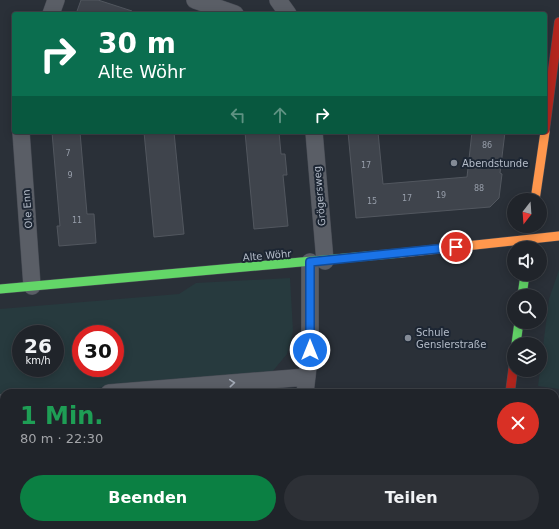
<!DOCTYPE html>
<html lang="de">
<head>
<meta charset="utf-8">
<style>
  :root { --surface:#20242a; --page:#2d3036; --text:#f1f3f6; --muted:#a2a4a8; --line:#3d4147; --accent:#0b8043 }
  body { margin:0; font-family:"DejaVu Sans",sans-serif; background:var(--page); color:var(--text); height:100vh; display:flex; flex-direction:column; font-size:15px; white-space:nowrap }
  * { box-sizing:border-box; margin:0 }
  p { font-size:13px; color:var(--muted) }
  .icon { flex:none; width:22px; height:22px; fill:none; stroke:currentColor; stroke-width:2; stroke-linecap:round; stroke-linejoin:round }
  .map { position:relative; flex:1; overflow:hidden }
  .drawer { position:absolute; left:0px; top:389px; width:559px; height:140px; display:flex; flex-direction:column; background:var(--surface); border-radius:12px 12px 0 0; box-shadow:0 2px 10px #0003,0 0 0 1px var(--line) }
  .drawer>* { flex:none }
  .top-card { position:absolute; left:12px; top:12px; width:535px; height:122px; border-radius:4px; box-shadow:0 2px 10px #0003,0 0 0 1px var(--line); background:#0b6e4f; color:#fff; overflow:hidden }
  .needle { width:26px; rotate:197deg }
  .fabs { position:absolute; left:507px; top:193px; display:grid; gap:8px }
  .fabs a { display:grid; place-items:center; width:40px; height:40px; border-radius:50%; background:var(--surface); box-shadow:0 2px 10px #0003,0 0 0 1px var(--line); font-size:20px }
  .speed { position:absolute; left:12px; top:325px; display:flex; gap:8px; font-size:20px; font-weight:700; text-align:center }
  .speed>* { display:grid; place-content:center; width:52px; height:52px; border-radius:50%; background:var(--surface); box-shadow:0 2px 10px #0003,0 0 0 1px var(--line); line-height:1 }
  .speed small { font-size:10px; font-weight:400 }
  .speed .limit { border:6px solid #d22; background:#fff; color:#111 }
  .pin { position:absolute; display:grid; place-items:center; width:34px; height:34px; color:#fff; margin:-17px; border:2px solid #fff; border-radius:50%; box-shadow:0 1px 4px #0007 }
  .me { position:absolute; width:44px; margin:-22px; rotate:0deg; stroke-linejoin:round; filter:drop-shadow(0 0 3px #0008) }
  .turn { display:flex; align-items:center; gap:14px; height:84px; padding:0 20px; font-size:18px }
  .turn .icon { width:52px; height:52px; stroke-width:2.5 }
  .turn b { display:block; font-size:28px; line-height:34px }
  .lanes { display:flex; align-items:center; height:38px; padding:0 20px; background:#0003; justify-content:center; gap:20px; direction:ltr }
  .lanes .off { opacity:.35 }
  .round { display:grid; place-items:center; flex:none; width:42px; height:42px; border-radius:21px; background:var(--page) }
  .headline { display:flex; align-items:center; justify-content:space-between; height:68px; padding:0 20px }
  h1 { font-size:24px; font-weight:600; line-height:30px; color:#1e9e55 }
  .primary-button { display:flex; gap:8px; margin-top:auto; padding:8px 20px }
  .primary-button a { flex:1; height:46px; border-radius:24px; background:var(--accent); color:#fff; font-size:16px; font-weight:600; line-height:46px; text-align:center }
  .primary-button a+a { background:var(--page); color:var(--text) }
  .map>svg:first-child { display:block }
</style>
</head>
<body>
<div class="map">
<svg width="559" height="529" viewBox="0 0 559 529">
  <rect width="100%" height="100%" fill="#2a3038"/>
  <path fill="#273a3e" fill-rule="evenodd" d="M559 270V389L538 386 549 299Z
    M290 278 293 331 287 354 272 372 42 393H4V396L0 397V309L179 294 196 283ZM21 334H55V368H21ZM81 334H115V368H81Z"/>
  <path fill="#3f444c" stroke="#52575f" d="M81 0H98L132 11 131 14H76Z
    M52 132H80L87 214H94L96 243 59 246 57 226H60Z
    M144 132H174L184 234 154 237Z
    M245 132H279L281 154H285L287 175H283L288 226 254 229Z
    M348 132H378L383 184 467 177 472 132H505L500 173 502 174 499 198 490 207 356 218Z"/>
  <g fill="none" stroke-linecap="round" stroke-linejoin="round">
    <g stroke="#484c55" stroke-width="18">
      <path id="street" d="M195 0 235 14
        M278 0 288 14
        M51 14 56 0
        M21 132 32 286
        M314 132 325 261
        M109 393 307 377
        M305 393 310 350V262
        M0 403H4
        M109 529 110 525
        M289 529 290 525"/>
    </g>
    <g stroke="#484c55" stroke-width="10">
      <path id="fast" d="M0 289 401 253
        M522 296 525 274
        M516 344 519 322"/>
    </g>
    <g stroke="#484c55" stroke-width="10">
      <path id="slow" d="M535 200 545 132
        M401 253 559 236"/>
    </g>
    <g stroke="#484c55" stroke-width="10">
      <path id="jam" d="M545 130 559 22
        M510 393 514 362
        M493 529 494 525"/>
    </g>
    <use href="#street" stroke="#5a5e66" stroke-width="17"/>
    <use href="#fast" stroke="#63d668" stroke-width="9"/>
    <use href="#slow" stroke="#ff974d" stroke-width="9"/>
    <use href="#jam" stroke="#b3261e" stroke-width="9"/>
  </g>
  <defs><path id="oneway-chevron" d="M-2-3.5L2.5 0L-2 3.5" fill="none" stroke-width="1.6" stroke-linecap="round" stroke-linejoin="round"/></defs>
  <use stroke="#a2a9b5" href="#oneway-chevron" transform="translate(232 383) rotate(-5)"/>
  <g fill="none" stroke-linecap="round" stroke-linejoin="round">
    <g stroke="#114b97" stroke-width="10">
      <path id="route" d="M310 350V262L456 247"/>
    </g>
    <use href="#route" stroke="#1a73e8" stroke-width="7"/>
  </g>
  <g fill="#848b96" stroke="#1d2633" stroke-width="1.5">
    <circle cx="454" cy="163" r="4"/>
    <circle cx="408" cy="338" r="4"/>
  </g>
  <g text-anchor="middle" stroke-width="4" stroke-linejoin="round" paint-order="stroke">
    <g font-size="8" fill="#979eaa">
      <text x="487" y="148">86</text>
      <text x="68" y="156">7</text>
      <text x="366" y="168">17</text>
      <text x="70" y="178">9</text>
      <text x="479" y="191">88</text>
      <text x="441" y="198">19</text>
      <text x="407" y="201">17</text>
      <text x="372" y="204">15</text>
      <text x="77" y="223">11</text>
    </g>
    <g font-size="10" fill="#b4bcc9" stroke="#1d2633" text-anchor="start">
      <text x="462" y="167">Abendstunde</text>
      <text x="416" y="336">Schule<tspan x="416" dy="12">Genslerstraße</tspan></text>
    </g>
    <g font-size="10" fill="#b4bcc9" stroke="#1d2633">
      <text transform="translate(319 196) rotate(-95)" y="4">Grögersweg</text>
      <text transform="translate(27 209) rotate(-94)" y="4">Ole Enn</text>
      <text transform="translate(267 255) rotate(-5)" y="4">Alte Wöhr</text>
    </g>
  </g>
</svg>
<div class="fabs">
<a><svg class="needle" viewBox="-14 -14 28 28"><path d="M0-13l5 13h-10z" fill="#e53935"/><path d="M0 13l5-13h-10z" fill="#a2a4a8"/></svg></a>
<a><svg class="icon" aria-label="sound" viewBox="0 0 24 24"><path d="M4 9h4l5-4v14l-5-4H4zM17 9q2 3 0 6"/></svg></a>
<a><svg class="icon" aria-label="search" viewBox="0 0 24 24"><circle cx="10" cy="10" r="6"/><path d="M15 15l6 6"/></svg></a>
<a><svg class="icon" aria-label="layers" viewBox="0 0 24 24"><path d="M12 4l9 5-9 5-9-5zM3 14l9 5 9-5"/></svg></a>
</div>
<div class="speed"><div>26<small>km/h</small></div><div class="limit">30</div></div>
<div class="pin" style="left:456px;top:247px;background:#d93025"><svg class="icon" aria-label="arrive" viewBox="0 0 24 24"><path d="M6 21V4h12l-3 4 3 4H6"/></svg></div>
<svg class="me" style="left:310px;top:350px" viewBox="-20 -20 40 40"><circle r="17" fill="#1a73e8" stroke="#fff" stroke-width="3"/><path d="M0-11L8 9 0 5-8 9z" fill="#fff"/></svg>
<div class="top-card">
<div class="turn"><svg class="icon" aria-label="right" viewBox="0 0 24 24"><path d="M7 20v-9h11M14 6l5 5-5 5"/></svg><div><b>30 m</b>Alte Wöhr</div></div>
<div class="lanes"><svg class="icon off" aria-label="left" viewBox="0 0 24 24"><path d="M17 20v-9H6M10 6l-5 5 5 5"/></svg><svg class="icon off" aria-label="ahead" viewBox="0 0 24 24"><path d="M12 20V5M6 11l6-6 6 6"/></svg><svg class="icon" aria-label="right" viewBox="0 0 24 24"><path d="M7 20v-9h11M14 6l5 5-5 5"/></svg></div>
</div>
<section class="drawer">
<div class="headline"><div><h1>1 Min.</h1><p>80 m · 22:30</p></div><a class="round" style="background:#d93025;color:#fff"><svg class="icon" aria-label="close" viewBox="0 0 24 24"><path d="M6 6l12 12M18 6L6 18"/></svg></a></div>
<div class="primary-button"><a>Beenden</a><a>Teilen</a></div>
</section>
</div>
</body>
</html>
